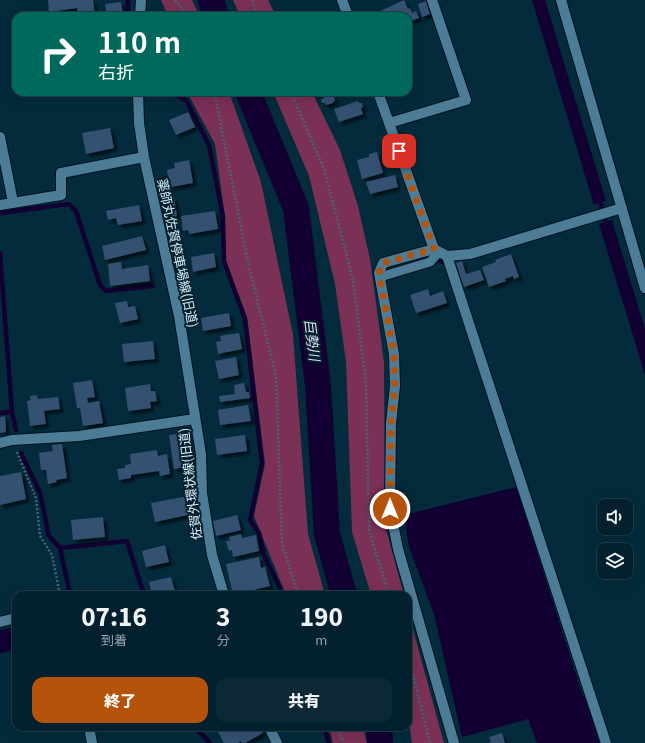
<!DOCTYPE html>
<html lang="ja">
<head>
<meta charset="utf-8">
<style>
  :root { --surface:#02202d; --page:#0c2835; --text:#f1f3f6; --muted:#96a3aa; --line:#233e49; --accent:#b45309 }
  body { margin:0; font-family:Georgia,"Noto Sans JP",serif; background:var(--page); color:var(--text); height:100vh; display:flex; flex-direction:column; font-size:15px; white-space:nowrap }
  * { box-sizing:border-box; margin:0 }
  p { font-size:13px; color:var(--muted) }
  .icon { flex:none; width:22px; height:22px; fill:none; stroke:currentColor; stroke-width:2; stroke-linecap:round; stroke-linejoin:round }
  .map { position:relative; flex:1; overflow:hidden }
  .panel { position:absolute; left:12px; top:591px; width:400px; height:140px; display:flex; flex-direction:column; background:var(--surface); border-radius:12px; box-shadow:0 4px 16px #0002,0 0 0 1px var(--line) }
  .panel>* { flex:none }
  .banner { position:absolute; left:12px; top:12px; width:400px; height:84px; border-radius:12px; box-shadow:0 4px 16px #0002,0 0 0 1px var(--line); background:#00695c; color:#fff; overflow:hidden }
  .fabs { position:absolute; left:597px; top:499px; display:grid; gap:8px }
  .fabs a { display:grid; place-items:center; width:36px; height:36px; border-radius:8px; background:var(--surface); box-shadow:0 4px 16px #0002,0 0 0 1px var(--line); font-size:20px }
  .pin { position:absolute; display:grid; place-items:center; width:34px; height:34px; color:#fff; margin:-17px; border-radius:8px; box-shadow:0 2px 6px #0006 }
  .me { position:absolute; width:44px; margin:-22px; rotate:0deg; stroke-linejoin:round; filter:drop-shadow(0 0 3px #0008) }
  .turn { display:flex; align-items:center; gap:14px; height:84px; padding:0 20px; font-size:18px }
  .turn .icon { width:52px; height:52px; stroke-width:2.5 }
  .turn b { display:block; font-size:28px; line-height:34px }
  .eta { display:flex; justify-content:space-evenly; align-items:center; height:68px; text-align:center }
  .eta b { font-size:24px; font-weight:800; line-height:28px }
  .button { display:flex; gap:8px; margin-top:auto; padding:8px 20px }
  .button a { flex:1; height:46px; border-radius:12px; background:var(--accent); color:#fff; font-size:16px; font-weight:800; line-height:46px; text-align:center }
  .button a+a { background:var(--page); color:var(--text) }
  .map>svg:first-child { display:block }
</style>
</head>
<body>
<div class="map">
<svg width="645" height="743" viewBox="0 0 645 743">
  <defs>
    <filter id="shadow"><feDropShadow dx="3.5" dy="3.5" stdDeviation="1" flood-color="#0009"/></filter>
  </defs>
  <rect width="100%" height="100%" fill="#032b3c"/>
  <path fill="#7b3055" d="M161 0H192L200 16H168Z
    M233 0H268L276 16H240Z
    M187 92H229L261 182 293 335 308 534 325 595H286L254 516 265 464 247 317 225 260V217L215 144Z
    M273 92H312L340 150 358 206 370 259 384 362 385 525 404 595H371L352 532 346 362 335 284 309 176Z
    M408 611 444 743H412L408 717Z
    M329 727H363L367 743H333Z"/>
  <path fill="#120032" d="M532 0H545L606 201 594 205Z
    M612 220 645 329V375L599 224Z
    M516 487 598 743H537L528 719 462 737 434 614 409 547 404 515Z
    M16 627V650L0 653V630Z"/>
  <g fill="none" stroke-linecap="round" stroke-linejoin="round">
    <path stroke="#120032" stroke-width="4.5" d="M128 16V0
      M169 92 186 100 209 145 223 217 224 261 245 319 262 463 250 520 259 533 264 555 283 595
      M599 198 607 227
      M0 213 69 204 76 211 100 285 106 291 153 286
      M0 253 12 412 16 430
      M422 257 426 256 445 262 446 264
      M0 413 12 412
      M21 453 40 493 49 536 60 548 127 541 144 595
      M60 548 70 595
      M586 697 601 743
      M195 727 210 743
      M324 727 329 743"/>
    <path stroke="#120032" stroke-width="26" d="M211 0 216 16
      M248 92 296 208 318 386 327 534 344 595
      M379 727 380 743"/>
  </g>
  <path fill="#345172" filter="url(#shadow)" d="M48 0H93L95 14 79 16 77 8 49 12Z
    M404 0 408 9 410 8 412 13 416 11 419 18 408 22V16H380L378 12Z
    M426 1 430 14 422 17 418 4Z
    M121 2 123 14 107 16 105 4Z
    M323 11 324 16H308Z
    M330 94 331 96 334 95 335 101 333 102V103L326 105 325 103H322L321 99H324L323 96Z
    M358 101 359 103H362L363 107 361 108 363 114 339 122 334 109Z
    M188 112 195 127 176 135 169 120Z
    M110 128 114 148 86 154 82 133Z
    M377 152 383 173 362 179 357 160 369 157V154Z
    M189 160 193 183 170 187 167 170 175 168 174 163Z
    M395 175 398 187 370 194 366 182Z
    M174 197 177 216 167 217 164 199Z
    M139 205 142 221 118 225 116 218 108 220 106 211Z
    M215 211 218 229 189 234 188 230 183 231 181 216Z
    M142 236 146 250 105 260 102 246Z
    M214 253 216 267 193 272 191 257Z
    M511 254 519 277 514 279 513 276 505 279 506 281 489 287 482 267 496 262 495 260Z
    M462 261 466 274 480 270 484 280 464 287 456 263Z
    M121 262 122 269 148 265 150 281 110 286 108 264Z
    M428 289 430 296 443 291 447 303 416 313 410 295Z
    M127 301 128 307 135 306 138 319 120 323 115 303Z
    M229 313 231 326 203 331 201 318Z
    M239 333 242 349 218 354 216 342 221 341 220 336Z
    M153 341 155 359 124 362 122 344Z
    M236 357 239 375 219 379 215 361Z
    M92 380 95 397 87 398 88 403 99 401 103 423 83 426 80 408H77L73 383Z
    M244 383 246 392H249L250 398 220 402 219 396 235 394 234 385Z
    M150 384 151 391H155L157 401 150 402 151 408 128 411 125 388Z
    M37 395 38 399 58 397 60 409 44 411 46 424 30 426 27 401 31 400 30 396Z
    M248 405 251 421 220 425 218 410Z
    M5 416 6 432 0 433V417Z
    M186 433 188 445 183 446 184 451 188 450 191 466 174 469 169 435Z
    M245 435 247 451 217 455 215 439Z
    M62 444 67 478 56 480 57 482 48 484 46 470H41L39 453 53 451 52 445Z
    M157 450 158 456 167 454 170 474 160 476 159 471 131 475V478L119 480 117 469 125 468V465L131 464 130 454Z
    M21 472 26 499 0 505V476Z
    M189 496 192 514 155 522 151 503Z
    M237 515 241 530 216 536 213 521Z
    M103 517 105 537 73 540 71 520Z
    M241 534 242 538 256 535 259 551 233 557 232 550 229 551 226 541H230L229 537Z
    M165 545 169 562 146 567 142 551Z
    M259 557 261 568 265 567 270 586 233 595 226 564Z
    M171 577 176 595H152L149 582Z
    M219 727H260L263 733 245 743H242L241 741 238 743H224L218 732 221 731Z
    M502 733 505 743H487L491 742 489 737Z"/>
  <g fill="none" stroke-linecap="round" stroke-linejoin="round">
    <g stroke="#00121e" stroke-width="11">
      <path id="service" d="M380 277 430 262 439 252"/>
    </g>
    <g stroke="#00121e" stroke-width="12">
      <path id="minor" d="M342 0 348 16
        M561 0 645 288
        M140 16 141 0
        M138 92 139 123 144 157 179 316 201 454 202 493 212 555 224 595
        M378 92 434 249 447 256 470 254 622 208
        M389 123 466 100 432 0
        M0 137 13 202
        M0 205 61 195V173L144 157
        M434 249 383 263 379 273 394 354 395 386 391 423 390 509 398 549 454 743
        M447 256 606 743
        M0 443 12 440 79 436 195 419
        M0 622 16 618
        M89 727 92 743
        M269 727 277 743"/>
    </g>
    <path stroke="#436777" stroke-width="2.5" stroke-dasharray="2 2" stroke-linecap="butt" d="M175 0 181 7 184 16
      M252 0 259 16
      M213 92 216 101 249 267 276 376 282 543 298 595
      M291 92 324 169 353 280 366 383 369 530 389 595
      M17 452 36 498 40 536 52 555 60 595
      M408 659 415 682 430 743
      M338 727 343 743"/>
    <use href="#service" stroke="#4d7d96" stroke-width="9"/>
    <use href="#minor" stroke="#4d7d96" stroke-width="10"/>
  </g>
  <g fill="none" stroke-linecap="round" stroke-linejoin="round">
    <path stroke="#b45309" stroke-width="7" stroke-dasharray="0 12.6" d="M390 509 391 423 395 386 394 354 379 273 383 263 434 249 399 151"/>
  </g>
  <g text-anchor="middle" stroke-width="4" stroke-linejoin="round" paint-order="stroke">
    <g font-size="13" fill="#d5eefc" stroke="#06202d">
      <text transform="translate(178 253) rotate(78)" y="5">薬師丸佐賀停車場線(旧道)</text>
      <text transform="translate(190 484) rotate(-97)" y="5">佐賀外環状線(旧道)</text>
    </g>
    <g font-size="14" font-style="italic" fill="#e2dff5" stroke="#06202d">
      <text transform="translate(312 340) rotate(83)" y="5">巨勢川</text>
    </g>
  </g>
</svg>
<div class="fabs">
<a><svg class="icon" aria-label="sound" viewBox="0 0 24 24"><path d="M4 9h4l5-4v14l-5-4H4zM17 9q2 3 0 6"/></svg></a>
<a><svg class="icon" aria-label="layers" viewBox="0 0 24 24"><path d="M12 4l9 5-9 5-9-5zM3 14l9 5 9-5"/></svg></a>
</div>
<div class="pin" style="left:399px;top:151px;background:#d93025"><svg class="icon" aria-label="arrive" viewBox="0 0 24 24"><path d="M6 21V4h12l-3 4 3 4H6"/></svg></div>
<svg class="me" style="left:390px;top:509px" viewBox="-20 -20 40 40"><circle r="17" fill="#b45309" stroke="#fff" stroke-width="3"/><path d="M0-11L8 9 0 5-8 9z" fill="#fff"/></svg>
<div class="banner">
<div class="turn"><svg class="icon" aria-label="right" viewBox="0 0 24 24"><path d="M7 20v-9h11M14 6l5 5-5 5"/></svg><div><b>110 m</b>右折</div></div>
</div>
<section class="panel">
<div class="eta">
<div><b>07:16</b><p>到着</p></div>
<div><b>3</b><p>分</p></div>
<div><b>190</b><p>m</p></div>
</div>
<div class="button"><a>終了</a><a>共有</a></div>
</section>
</div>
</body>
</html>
